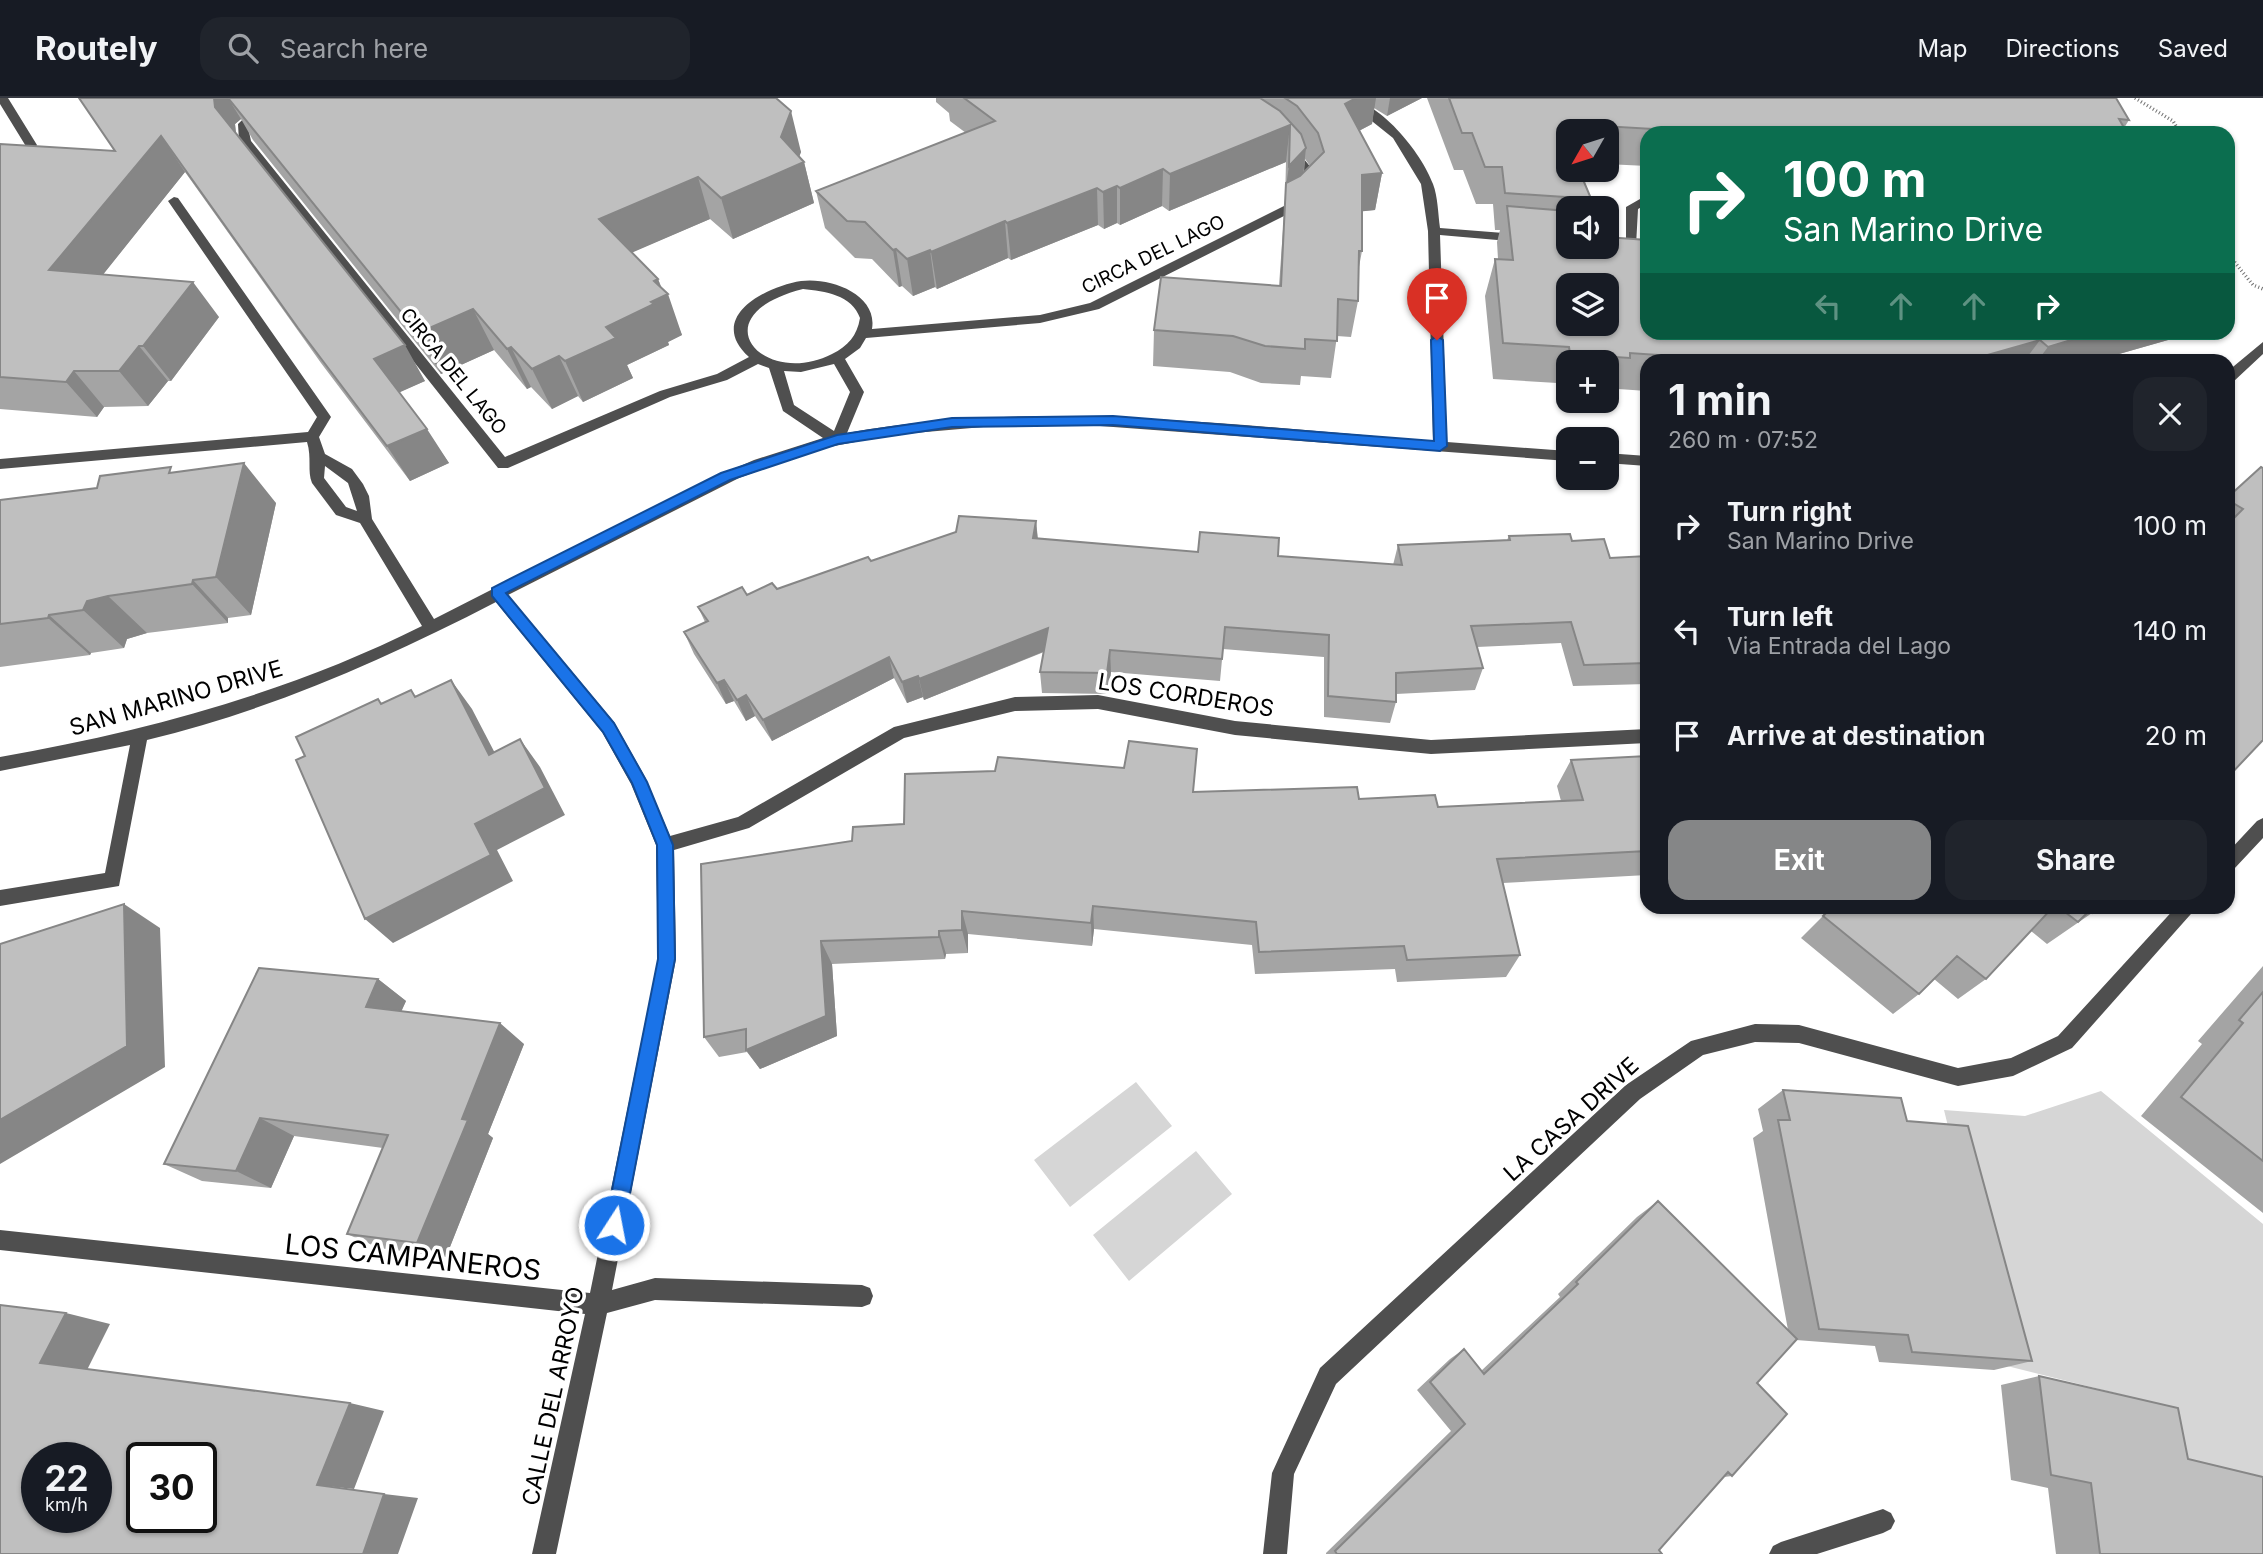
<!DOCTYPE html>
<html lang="en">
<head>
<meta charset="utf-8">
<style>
  :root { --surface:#171b24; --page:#20242c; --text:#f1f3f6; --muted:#9ea1a6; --line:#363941; --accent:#858687 }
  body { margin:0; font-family:Inter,sans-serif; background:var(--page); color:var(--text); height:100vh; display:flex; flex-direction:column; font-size:26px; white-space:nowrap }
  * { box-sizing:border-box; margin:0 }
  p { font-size:23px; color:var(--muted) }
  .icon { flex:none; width:38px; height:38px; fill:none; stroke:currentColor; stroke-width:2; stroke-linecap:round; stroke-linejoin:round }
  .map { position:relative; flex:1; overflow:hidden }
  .details { position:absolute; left:1640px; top:256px; width:595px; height:560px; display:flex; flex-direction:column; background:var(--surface); border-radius:21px; box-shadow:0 2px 5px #0004 }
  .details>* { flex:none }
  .banner { position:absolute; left:1640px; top:28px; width:595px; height:214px; border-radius:21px; box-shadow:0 2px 5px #0004; background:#0b6e4f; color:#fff; overflow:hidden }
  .needle { width:46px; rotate:231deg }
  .controls { position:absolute; left:1556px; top:21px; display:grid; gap:14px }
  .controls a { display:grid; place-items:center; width:63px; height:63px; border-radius:14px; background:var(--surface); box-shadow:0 2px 5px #0004; font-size:35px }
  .speed { position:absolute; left:21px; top:1344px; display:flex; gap:14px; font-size:35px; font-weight:700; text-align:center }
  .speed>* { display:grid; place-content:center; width:91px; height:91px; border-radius:50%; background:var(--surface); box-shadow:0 2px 5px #0004; line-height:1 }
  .speed small { font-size:18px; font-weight:400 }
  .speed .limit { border:4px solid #111; border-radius:10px; background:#fff; color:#111 }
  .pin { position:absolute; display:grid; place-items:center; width:60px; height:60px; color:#fff; margin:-72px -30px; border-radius:50% 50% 50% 0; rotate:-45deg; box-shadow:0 0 7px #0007 }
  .pin .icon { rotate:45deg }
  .me { position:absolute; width:77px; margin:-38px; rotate:11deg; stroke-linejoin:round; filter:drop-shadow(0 0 5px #0008) }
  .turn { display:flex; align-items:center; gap:24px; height:147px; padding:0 28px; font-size:32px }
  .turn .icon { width:91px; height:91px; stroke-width:2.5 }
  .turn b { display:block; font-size:49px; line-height:60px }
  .lanes { display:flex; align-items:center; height:66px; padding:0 28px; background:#0003; justify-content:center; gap:35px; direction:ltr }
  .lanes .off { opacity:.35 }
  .round { display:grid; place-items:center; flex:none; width:74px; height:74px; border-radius:21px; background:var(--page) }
  .overview { display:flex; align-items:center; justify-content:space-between; height:119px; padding:0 28px }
  h1 { font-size:42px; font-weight:700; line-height:52px }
  .button { display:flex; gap:14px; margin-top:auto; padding:14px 28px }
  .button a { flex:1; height:80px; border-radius:21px; background:var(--accent); color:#fff; font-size:28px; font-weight:700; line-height:80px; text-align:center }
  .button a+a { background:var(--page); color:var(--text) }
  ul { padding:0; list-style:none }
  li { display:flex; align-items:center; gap:21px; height:105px; padding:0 28px }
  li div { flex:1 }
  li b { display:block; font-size:26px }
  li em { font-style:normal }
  header { display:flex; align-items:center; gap:42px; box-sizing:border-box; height:98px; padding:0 35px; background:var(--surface); border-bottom:2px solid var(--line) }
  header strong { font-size:33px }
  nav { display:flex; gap:38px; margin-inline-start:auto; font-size:24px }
  .search { width:490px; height:63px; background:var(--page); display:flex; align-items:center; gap:18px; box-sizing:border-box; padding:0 24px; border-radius:21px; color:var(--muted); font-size:26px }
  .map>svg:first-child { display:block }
</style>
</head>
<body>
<header>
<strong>Routely</strong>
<div class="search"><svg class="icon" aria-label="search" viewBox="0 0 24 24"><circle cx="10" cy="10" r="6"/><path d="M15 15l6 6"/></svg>Search here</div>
<nav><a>Map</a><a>Directions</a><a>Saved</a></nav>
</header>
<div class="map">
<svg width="2263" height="1456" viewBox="0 0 2263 1456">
  <rect width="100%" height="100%" fill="#fff"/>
  <path fill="#d6d6d6" d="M1136 984 1172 1028 1070 1109 1034 1062Z
    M2101 993 2263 1126V1456H2192L2155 1305 2007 1268 1944 1012 2025 1018Z
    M1196 1053 1232 1096 1129 1183 1093 1137Z"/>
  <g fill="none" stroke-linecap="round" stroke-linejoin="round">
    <path stroke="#717171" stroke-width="3.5" stroke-dasharray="1 2.5" stroke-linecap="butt" d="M2135 0 2173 23 2180 35
      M2228 156 2253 187 2263 191"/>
    <path fill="#4f4f4f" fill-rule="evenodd" d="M0 0H8L37 47 35 50H27L0 6Z
      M275 0H293L268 9 248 29 251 43 505 359 660 293 717 276 749 259C706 220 764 189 801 183 830 179 878 196 872 231L1040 217 1090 205 1286 107 1305 88 1301 73 1284 52 1290 48 1294 49 1313 72 1317 89 1294 113 1099 211 1040 225 866 240 860 250 845 261 864 294 847 335C1041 300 1239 328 1433 343L1428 133 1421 86 1393 40 1343 0C1378 0 1422 55 1433 86 1438 99 1438 116 1440 130L1568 140V148L1440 137 1447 344 1568 353V363L1100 328H995L891 337 814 352 739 380 508 497 614 624 645 679 670 738 738 719 894 629 1015 599 1098 597 1235 623 1431 642 1647 631V645L1431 656 1235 637 1098 611 1015 613 904 640 749 730 674 752 676 861 612 1192 655 1180 862 1187 870 1190 873 1198 870 1206 862 1209 655 1202 607 1215 556 1456H532L585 1216 0 1152V1132L590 1195 658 861 656 747 631 686 602 634 496 504C384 562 271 612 147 642L119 788 0 808V792L105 775 130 647 0 673V659C147 633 288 595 422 528L360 425 336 417 312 385C307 373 312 360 307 344L0 371V361L308 334 317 319 168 103 174 99 178 100 329 316 331 319 319 339 325 356 352 371 363 386 369 398 372 421 434 521 703 384 754 362 823 340 783 313 769 270 758 266 727 282 670 299 508 370H498L239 43 238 26 260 5ZM803 191C825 193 852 197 860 220 857 238 848 248 832 256 764 291 697 218 803 191ZM834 266 850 294 834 333 794 307 784 273 801 274ZM325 368 348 385 357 413 346 409 324 380Z
      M1647 97V106L1638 111 1636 148 1630 152 1626 151V109Z
      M2263 244V256L2233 284 2228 286V273Z
      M1606 355 1647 358V368L1606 365Z
      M2263 720V740L2234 771 2228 774V754L2257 723Z
      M2177 808H2198L2072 950 2013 978 1958 988 1799 945 1755 944 1703 957 1640 1001 1336 1286 1294 1376 1287 1456H1263L1272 1375 1320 1270 1626 987 1691 943 1755 926 1799 927 1958 970 2011 960 2058 938Z
      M1883 1411 1891 1415 1895 1423 1891 1431 1883 1435 1817 1456H1769L1773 1448 1781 1444Z"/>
  </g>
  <path fill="#a4a4a4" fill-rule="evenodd" d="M79 0H776L801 54 799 58 804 64 814 105 733 141 710 121 632 154 658 181 682 237 668 244 669 247 627 267 633 280 583 304 578 298 552 311 531 289 527 291 494 252 441 276 253 42 241 21 235 26 236 36 425 283 399 294 449 365 410 383 321 265 185 74 103 176 219 219 171 283H168L148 308 104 309 97 319 0 311V46L115 53Z
    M936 0H1422L1387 18 1374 10 1372 26 1359 33 1382 75 1375 112 1362 113V153L1358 174V203L1351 239 1337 238 1331 280 1301 278 1300 287 1261 285 1230 274 1153 268 1154 232 1279 188 1285 103 1286 64 1169 113 1162 108 1120 127 1117 125 1104 131 1098 127 1011 162 1008 160 937 191 935 189 913 198 902 188 899 189 872 161 855 160 825 130 816 93 966 35 950 23 949 15 936 4ZM1305 61 1310 68 1304 75Z
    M1427 0H2116L2129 22 2124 30 2127 35H1647V68L1606 66V33H1568V72L1595 110H1568V149L2168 242 2098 262H1647V293L1618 291 1616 296H1606V264H1568V293H1557V285L1493 281 1485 198 1495 161H1498L1497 144 1500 132H1495L1493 106H1476L1463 72H1454Z
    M2261 369 2228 679V399Z
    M175 374 276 405 251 517 228 520V525L147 535 127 541 124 550 91 555 90 557 0 569V402L97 390Z
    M1036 423 1038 441 1198 454 1278 458 1393 467 1398 447 1507 442 1509 438 1572 443 1610 460 1647 458V586L1573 588 1561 545 1477 549 1483 570 1475 592 1396 596V604L1390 625 1324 619V559L1223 551 1220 583 1111 574 1108 596 1042 595 1040 574 1044 554 924 602 923 599 907 605 894 580 772 643 755 618 746 623 734 603 726 606 694 556 684 534 705 524 698 509 747 497 777 491 871 463Z
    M1647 658V777L1503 785 1520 857 1506 879 1397 884 1395 871 1255 876 1252 847 1094 831 1092 848 968 836V855L946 856 945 861 832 866 837 938 760 971 747 954 719 959 704 939 852 743 904 726 1194 694 1359 701 1438 709 1561 703 1557 688 1571 662Z
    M1833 808H2098L2092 815 2047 846 2031 833 1986 881 1958 901 1934 881 1919 896 1893 916 1801 840Z
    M2263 868V1115L2141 1018 2202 946 2198 943Z
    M378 881 406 903 401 913 524 946 488 1036 493 1040 446 1159 379 1150 347 1136 383 1050 294 1038 271 1090 202 1083 164 1066Z
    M1783 992 1907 1023 2032 1263 1994 1272 1879 1264 1875 1248 1796 1242 1757 1285 1732 1378 1724 1379 1659 1452 1663 1456H1326V1455L1451 1333 1417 1292 1450 1261 1464 1251 1481 1273 1560 1199 1558 1196 1637 1119 1658 1103 1788 1232 1753 1040 1763 1033 1758 1011Z
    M2039 1278 2188 1361 2263 1456H2056L2048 1390 2011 1382 2001 1287Z"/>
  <path fill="#868686" d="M214 0H234H228L241 21 235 26 237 45 215 9Z
    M1356 0H1376L1372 26 1339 43 1345 6Z
    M1390 0H1422L1387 18Z
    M791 13 801 54 796 68 804 64 814 105 733 141 721 100 781 39Z
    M1290 27 1286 64 1169 113 1170 76Z
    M161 38 185 74 78 208 49 172Z
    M1306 50 1302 87 1286 88 1289 68Z
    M1163 71 1162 108 1120 127V90Z
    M1382 75 1375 112 1356 114 1362 77Z
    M698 79 710 121 615 162 599 121Z
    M1117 88V125L1104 131 1103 94Z
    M1097 90 1098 127 1011 162 1007 125Z
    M1005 123 1008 160 937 191 931 154Z
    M896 151 902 188 899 189 893 152Z
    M930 152 935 189 913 198 907 161Z
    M658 181 664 198 668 196 682 237 668 244 669 247 627 267 633 280 583 304 565 263 606 229 651 204 654 183Z
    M193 184 219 219 171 283 143 248Z
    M473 211 494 252 441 276 418 235Z
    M2098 234H2174L2168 242 2098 262H2038L2048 249Z
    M2040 242 2025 262H1970Z
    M405 247 425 283 396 296 374 261Z
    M139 248 168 283 148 308 119 273Z
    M511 249 531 289 527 291 507 251Z
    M559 258 578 298 552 311 532 271Z
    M74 273 104 309 97 319 66 284Z
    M427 331 449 365 410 383 387 348Z
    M244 365 276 405 251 517 216 479Z
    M1036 423 1038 446 1033 440Z
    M193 482 228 520V525L192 486Z
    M108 498 147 535 127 541 124 550 83 512 87 503Z
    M49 517 91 555 90 557 48 520Z
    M1048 530 1050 551 924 602 919 581Z
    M1110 552 1111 574 1108 596 1107 575Z
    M889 559 894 580 772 643 763 622Z
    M918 578 923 599 907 605 902 584Z
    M451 582 472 611 510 684 489 657Z
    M724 582 734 603 726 606 717 585Z
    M746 597 755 618 746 623 737 602Z
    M520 641 540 669 565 717 497 752 513 783 393 845 365 821 475 726Z
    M124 806 160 830 165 969 0 1066V1022Z
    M1093 808 1094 831 1092 848 1091 825Z
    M962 813 968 836V855L962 832Z
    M939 833 946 856 945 861 939 839Z
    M821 843 832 866 837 938 760 971 746 952Z
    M378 881 406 903 394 930 366 909Z
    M500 925 524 946 488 1036 493 1040 446 1159 417 1145 462 1021Z
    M260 1020 294 1038 271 1090 236 1073Z
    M66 1215 110 1226 86 1274 40 1265Z
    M350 1305 384 1313 354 1391 317 1387Z
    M384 1396 418 1400 398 1456H363Z"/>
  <path fill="#bfbfbf" stroke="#868686" stroke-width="2" fill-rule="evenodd" d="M79 0H214L215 9 405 247 374 261 427 331 387 348 298 230 161 38 49 172 193 184 143 248H139L119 273H74L66 284 0 279V46L115 53Z
    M228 0H776L791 13 781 39 804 64 721 100 698 79 599 121 658 181 654 183 668 196 651 204 654 206 606 229 616 240 565 263 559 258 532 271 511 249 507 251 473 211 418 235Z
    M964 0H1260L1280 13 1301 36 1306 50 1289 68 1290 27 1170 76 1163 71 1120 90 1117 88 1103 94 1097 90 1007 125 1005 123 931 154 930 152 907 161 896 151 893 152 865 124 847 123 816 93 995 23Z
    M1285 0H1356L1345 6 1382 75 1362 77V153H1359L1358 203 1338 201 1337 243 1305 241V251L1265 248 1233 238 1154 232 1161 179 1281 188 1286 85 1300 78 1324 54 1318 35 1297 8Z
    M1449 0H2116L2129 22 2119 21 2127 35H1722L1569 26 1573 33H1568V72H1579L1595 110H1581L1583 103 1580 100 1505 95 1502 69H1485L1472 35H1462Z
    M1507 108 1568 113V149H1606V139L1647 142V234H2098L2048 249 2040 242 1970 262H1715V261L1630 255V260L1570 256 1569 249 1503 245 1495 161 1513 162ZM1568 187H1606V226H1568Z
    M244 365 216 479 193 482 192 486 108 498 87 503 83 512 49 517 48 520 0 526V402L97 390 100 378 171 369 169 375Z
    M2261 369 2263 370V642L2228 679V426L2243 411 2228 402V399Z
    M959 418 1036 423 1033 440 1198 454 1200 434 1279 440 1278 458 1402 467 1398 447 1510 442 1509 438 1570 436 1572 443 1604 441 1610 460 1647 458V565L1584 567 1571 524 1471 528 1483 570 1396 575V604L1328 598 1329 537 1225 529 1222 561 1110 552 1107 575 1040 574 1048 530 919 581 918 578 902 584 889 559 763 622 746 597 737 602 724 582 717 585 684 534 708 523 698 509 742 489 747 497 772 485 777 491 868 459 871 463 956 434Z
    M451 582 489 657 520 641 545 690 475 726 491 757 365 821 296 662 305 658 296 639 378 601 381 606 411 592 415 599Z
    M1129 643 1197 651 1193 694 1357 689 1359 701 1435 697 1438 709 1583 702 1571 662 1647 658V753L1497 761 1520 857 1407 862 1404 848 1259 854 1256 824 1093 808 1091 825 962 813V832L939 833V839L821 843 826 918 746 952V931L704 939 701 766 852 743 853 729 904 726 905 676 995 673 998 659 1124 670Z
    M124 806 127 948 0 1022V846Z
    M1833 808H2054L1986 881 1957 858 1919 896 1823 818Z
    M2057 808H2098L2092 815 2089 813 2078 824Z
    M259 870 378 881 366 909 500 925 462 1021 468 1022 417 1145 347 1136 388 1037 260 1020 236 1073 164 1066Z
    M2263 894V1063L2181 999 2243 925 2239 922Z
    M1783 992 1901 1000 1907 1023 1968 1028 2032 1263 1912 1254 1908 1237 1819 1231 1778 1022H1790Z
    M1658 1103 1797 1241 1757 1285 1787 1316 1732 1378 1728 1374 1659 1452 1662 1456H1337L1335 1453 1465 1326 1430 1284 1464 1251 1484 1276 1578 1186 1576 1184Z
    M0 1207 66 1215 40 1265 350 1305 317 1387 384 1396 363 1456H0ZM37 1360H96V1419H37ZM142 1360H201V1419H142Z
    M2039 1278 2178 1310 2188 1361 2263 1379V1456H2100L2091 1385 2051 1377Z"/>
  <path fill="#1a73e8" stroke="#114b97" stroke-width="2" d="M1437 238 1443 242 1447 348 1440 353 1113 327 952 329 838 346 730 382 506 495 614 625 647 684 673 747 675 861 624 1127 621 1134 614 1137 608 1134 605 1127 658 861 657 747 632 685 603 634 492 498V490L721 375 837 337 952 320 1113 318 1434 343 1431 242Z"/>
  <g text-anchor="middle" stroke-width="7" stroke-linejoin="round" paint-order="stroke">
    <g font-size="19" fill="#000" stroke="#fff">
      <text transform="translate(1153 156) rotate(-26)" y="7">CIRCA DEL LAGO</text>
      <text transform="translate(454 273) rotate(51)" y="7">CIRCA DEL LAGO</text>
    </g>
    <g font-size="23" fill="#000" stroke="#fff">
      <text transform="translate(1186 597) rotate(9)" y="8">LOS CORDEROS</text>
      <text transform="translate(176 600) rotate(-16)" y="8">SAN MARINO DRIVE</text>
      <text transform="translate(1571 1021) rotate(-42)" y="8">LA CASA DRIVE</text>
      <text transform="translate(553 1298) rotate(-78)" y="8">CALLE DEL ARROYO</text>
    </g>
    <g font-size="28" fill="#000" stroke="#fff">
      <text transform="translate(413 1159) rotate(6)" y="10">LOS CAMPANEROS</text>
    </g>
  </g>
</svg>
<div class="controls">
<a><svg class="needle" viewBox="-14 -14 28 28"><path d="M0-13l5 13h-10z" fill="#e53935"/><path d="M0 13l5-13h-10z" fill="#9ea1a6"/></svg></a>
<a><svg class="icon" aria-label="sound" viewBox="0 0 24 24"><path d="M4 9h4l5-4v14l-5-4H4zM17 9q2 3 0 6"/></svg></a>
<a><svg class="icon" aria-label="layers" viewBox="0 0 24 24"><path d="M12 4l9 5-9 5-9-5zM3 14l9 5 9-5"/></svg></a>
<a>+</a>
<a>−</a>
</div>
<div class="speed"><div>22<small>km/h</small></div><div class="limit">30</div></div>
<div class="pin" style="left:1437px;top:242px;background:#d93025"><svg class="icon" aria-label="arrive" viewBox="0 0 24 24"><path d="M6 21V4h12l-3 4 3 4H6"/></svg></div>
<svg class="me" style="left:614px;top:1127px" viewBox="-20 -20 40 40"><circle r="17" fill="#1a73e8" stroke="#fff" stroke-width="3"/><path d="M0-11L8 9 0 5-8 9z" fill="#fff"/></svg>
<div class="banner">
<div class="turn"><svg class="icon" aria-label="right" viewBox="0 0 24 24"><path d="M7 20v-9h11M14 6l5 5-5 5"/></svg><div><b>100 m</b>San Marino Drive</div></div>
<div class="lanes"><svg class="icon off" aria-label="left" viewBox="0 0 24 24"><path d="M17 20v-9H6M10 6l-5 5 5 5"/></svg><svg class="icon off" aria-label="ahead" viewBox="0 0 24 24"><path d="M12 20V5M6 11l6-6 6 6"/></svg><svg class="icon off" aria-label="ahead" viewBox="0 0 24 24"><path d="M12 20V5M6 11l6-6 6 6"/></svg><svg class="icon" aria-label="right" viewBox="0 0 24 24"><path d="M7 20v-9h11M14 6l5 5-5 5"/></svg></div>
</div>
<section class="details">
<div class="overview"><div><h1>1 min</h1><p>260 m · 07:52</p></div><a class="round"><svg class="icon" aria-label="close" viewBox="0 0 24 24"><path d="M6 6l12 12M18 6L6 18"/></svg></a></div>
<ul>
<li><svg class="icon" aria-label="right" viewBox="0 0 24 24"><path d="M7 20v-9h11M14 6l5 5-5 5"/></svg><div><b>Turn right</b><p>San Marino Drive</p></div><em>100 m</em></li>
<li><svg class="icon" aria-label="left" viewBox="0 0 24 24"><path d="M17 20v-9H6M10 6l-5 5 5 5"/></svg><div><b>Turn left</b><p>Via Entrada del Lago</p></div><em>140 m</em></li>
<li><svg class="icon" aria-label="arrive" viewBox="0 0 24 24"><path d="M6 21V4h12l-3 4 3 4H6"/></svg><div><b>Arrive at destination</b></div><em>20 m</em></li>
</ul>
<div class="button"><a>Exit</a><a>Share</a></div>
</section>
</div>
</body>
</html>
